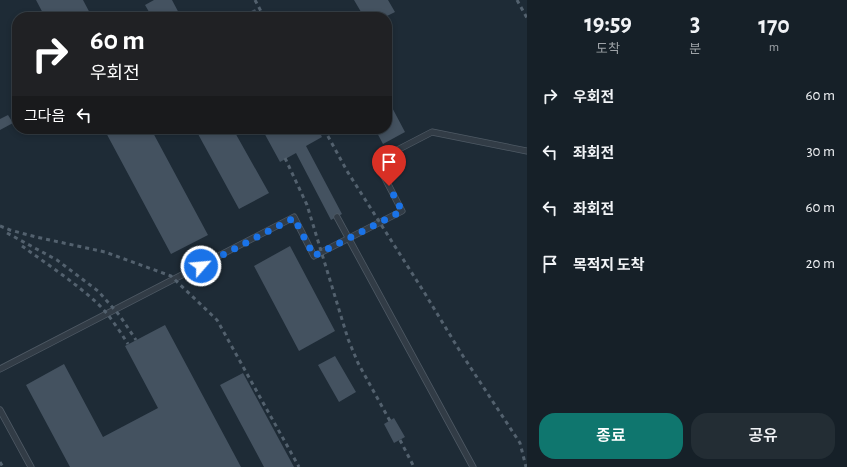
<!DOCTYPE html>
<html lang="ko">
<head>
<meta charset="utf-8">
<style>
  :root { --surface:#162028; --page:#232d34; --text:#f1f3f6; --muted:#9ea3a8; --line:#353e45; --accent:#0f766e }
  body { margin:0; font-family:"Alegreya Sans","Noto Sans KR",sans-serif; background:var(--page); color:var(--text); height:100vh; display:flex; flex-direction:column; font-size:15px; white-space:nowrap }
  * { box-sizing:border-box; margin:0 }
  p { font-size:13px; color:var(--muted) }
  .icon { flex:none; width:22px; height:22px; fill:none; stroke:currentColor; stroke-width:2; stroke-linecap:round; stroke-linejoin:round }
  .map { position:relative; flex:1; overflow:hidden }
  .side { display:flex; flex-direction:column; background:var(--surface); width:320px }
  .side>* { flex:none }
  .hud { position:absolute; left:12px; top:12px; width:380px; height:122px; border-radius:16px; box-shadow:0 2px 6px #0003,0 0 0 1px var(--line); background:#202124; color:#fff; overflow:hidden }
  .pin { position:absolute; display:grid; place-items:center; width:34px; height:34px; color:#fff; margin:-41px -17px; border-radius:50% 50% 50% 0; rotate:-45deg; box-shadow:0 0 4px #0007 }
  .pin .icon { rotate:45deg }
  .me { position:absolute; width:44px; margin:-22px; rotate:63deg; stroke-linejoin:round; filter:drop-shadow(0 0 3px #0008) }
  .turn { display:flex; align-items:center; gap:14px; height:84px; padding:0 12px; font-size:18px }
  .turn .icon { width:52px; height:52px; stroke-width:2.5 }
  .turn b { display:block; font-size:28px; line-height:34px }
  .then { display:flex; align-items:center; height:38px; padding:0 12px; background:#0003; gap:8px; font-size:15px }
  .eta { display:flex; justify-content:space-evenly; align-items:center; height:68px; text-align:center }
  .eta b { font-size:24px; font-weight:600; line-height:28px }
  .cta { display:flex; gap:8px; margin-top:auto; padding:8px 12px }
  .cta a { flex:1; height:46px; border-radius:16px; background:var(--accent); color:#fff; font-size:16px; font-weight:600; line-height:46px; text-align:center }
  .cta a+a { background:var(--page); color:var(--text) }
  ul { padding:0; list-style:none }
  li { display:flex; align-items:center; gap:12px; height:56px; padding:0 12px }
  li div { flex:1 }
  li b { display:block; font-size:15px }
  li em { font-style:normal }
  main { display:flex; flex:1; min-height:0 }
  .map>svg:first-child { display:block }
</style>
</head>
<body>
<main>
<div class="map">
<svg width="527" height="467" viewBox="0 0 527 467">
  <rect width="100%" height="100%" fill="#1e2b36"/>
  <path fill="#445260" d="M36 0H83L92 17H45Z
    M154 0H172L181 17H152L145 5Z
    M354 0H388L395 12 385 17H364Z
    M255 9 259 17H240Z
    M387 98 405 132 383 144 375 129H387Z
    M8 115 13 123 0 130V119Z
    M104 129H151L208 235 171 254Z
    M206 129H233L269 193 239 209 198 134Z
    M262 129H318L322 137 306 146 342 214 331 220 296 153 280 162Z
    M290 246 335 331 299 351 254 266Z
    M165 325 241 467H70L26 385 64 364 103 437 158 408 125 346Z
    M335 356 356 392 339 402 318 365Z
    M243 373 294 467H264L220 385Z
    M394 418 405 437 394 443 384 424Z"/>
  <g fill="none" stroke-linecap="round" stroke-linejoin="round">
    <g stroke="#4f5a65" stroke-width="7">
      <path id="lane" d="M337 217 473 467
        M0 369 294 217 314 256 402 211 376 161 432 132 527 151
        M0 410 31 467"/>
    </g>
    <use href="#lane" stroke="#323c46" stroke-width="5.5"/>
    <path stroke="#53616e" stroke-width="3" stroke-dasharray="4 4" stroke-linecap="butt" d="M255 0 264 17
      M517 0 527 18
      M324 129 347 171 424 292 461 353 520 443 526 467
      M285 158 307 205 348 339 358 363 390 421
      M0 226 10 230 36 237 105 252 171 276 217 320 299 467
      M7 233 57 260 98 291 120 316 136 340
      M22 246C47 264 74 282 96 302 109 314 119 330 128 344
      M400 440 414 467
      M0 462 3 467"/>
  </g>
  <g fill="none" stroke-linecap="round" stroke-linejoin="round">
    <path stroke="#1a73e8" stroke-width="7" stroke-dasharray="0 12.6" d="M201 266 294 218 314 256 402 211 389 186"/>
  </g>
</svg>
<div class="pin" style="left:389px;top:186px;background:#d93025"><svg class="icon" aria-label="arrive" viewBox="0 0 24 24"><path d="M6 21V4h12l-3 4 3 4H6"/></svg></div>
<svg class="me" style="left:201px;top:266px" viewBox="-20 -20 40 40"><circle r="17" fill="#1a73e8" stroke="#fff" stroke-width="3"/><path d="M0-11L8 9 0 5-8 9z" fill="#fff"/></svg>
<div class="hud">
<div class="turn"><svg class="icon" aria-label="right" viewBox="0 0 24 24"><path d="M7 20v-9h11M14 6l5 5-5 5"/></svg><div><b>60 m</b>우회전</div></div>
<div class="then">그다음<svg class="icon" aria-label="left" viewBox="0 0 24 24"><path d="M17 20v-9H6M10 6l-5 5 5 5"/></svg></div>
</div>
</div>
<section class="side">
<div class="eta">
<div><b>19:59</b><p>도착</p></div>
<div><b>3</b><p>분</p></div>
<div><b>170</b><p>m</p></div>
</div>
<ul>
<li><svg class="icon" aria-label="right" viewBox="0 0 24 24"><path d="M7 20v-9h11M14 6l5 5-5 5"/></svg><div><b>우회전</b></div><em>60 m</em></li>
<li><svg class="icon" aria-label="left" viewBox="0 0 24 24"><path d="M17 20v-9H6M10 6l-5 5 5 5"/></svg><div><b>좌회전</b></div><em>30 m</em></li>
<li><svg class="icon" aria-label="left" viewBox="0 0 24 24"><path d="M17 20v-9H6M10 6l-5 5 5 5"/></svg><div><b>좌회전</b></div><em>60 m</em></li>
<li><svg class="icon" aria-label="arrive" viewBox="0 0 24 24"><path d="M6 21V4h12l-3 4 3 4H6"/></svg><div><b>목적지 도착</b></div><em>20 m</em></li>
</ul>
<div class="cta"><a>종료</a><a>공유</a></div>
</section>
</main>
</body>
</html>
